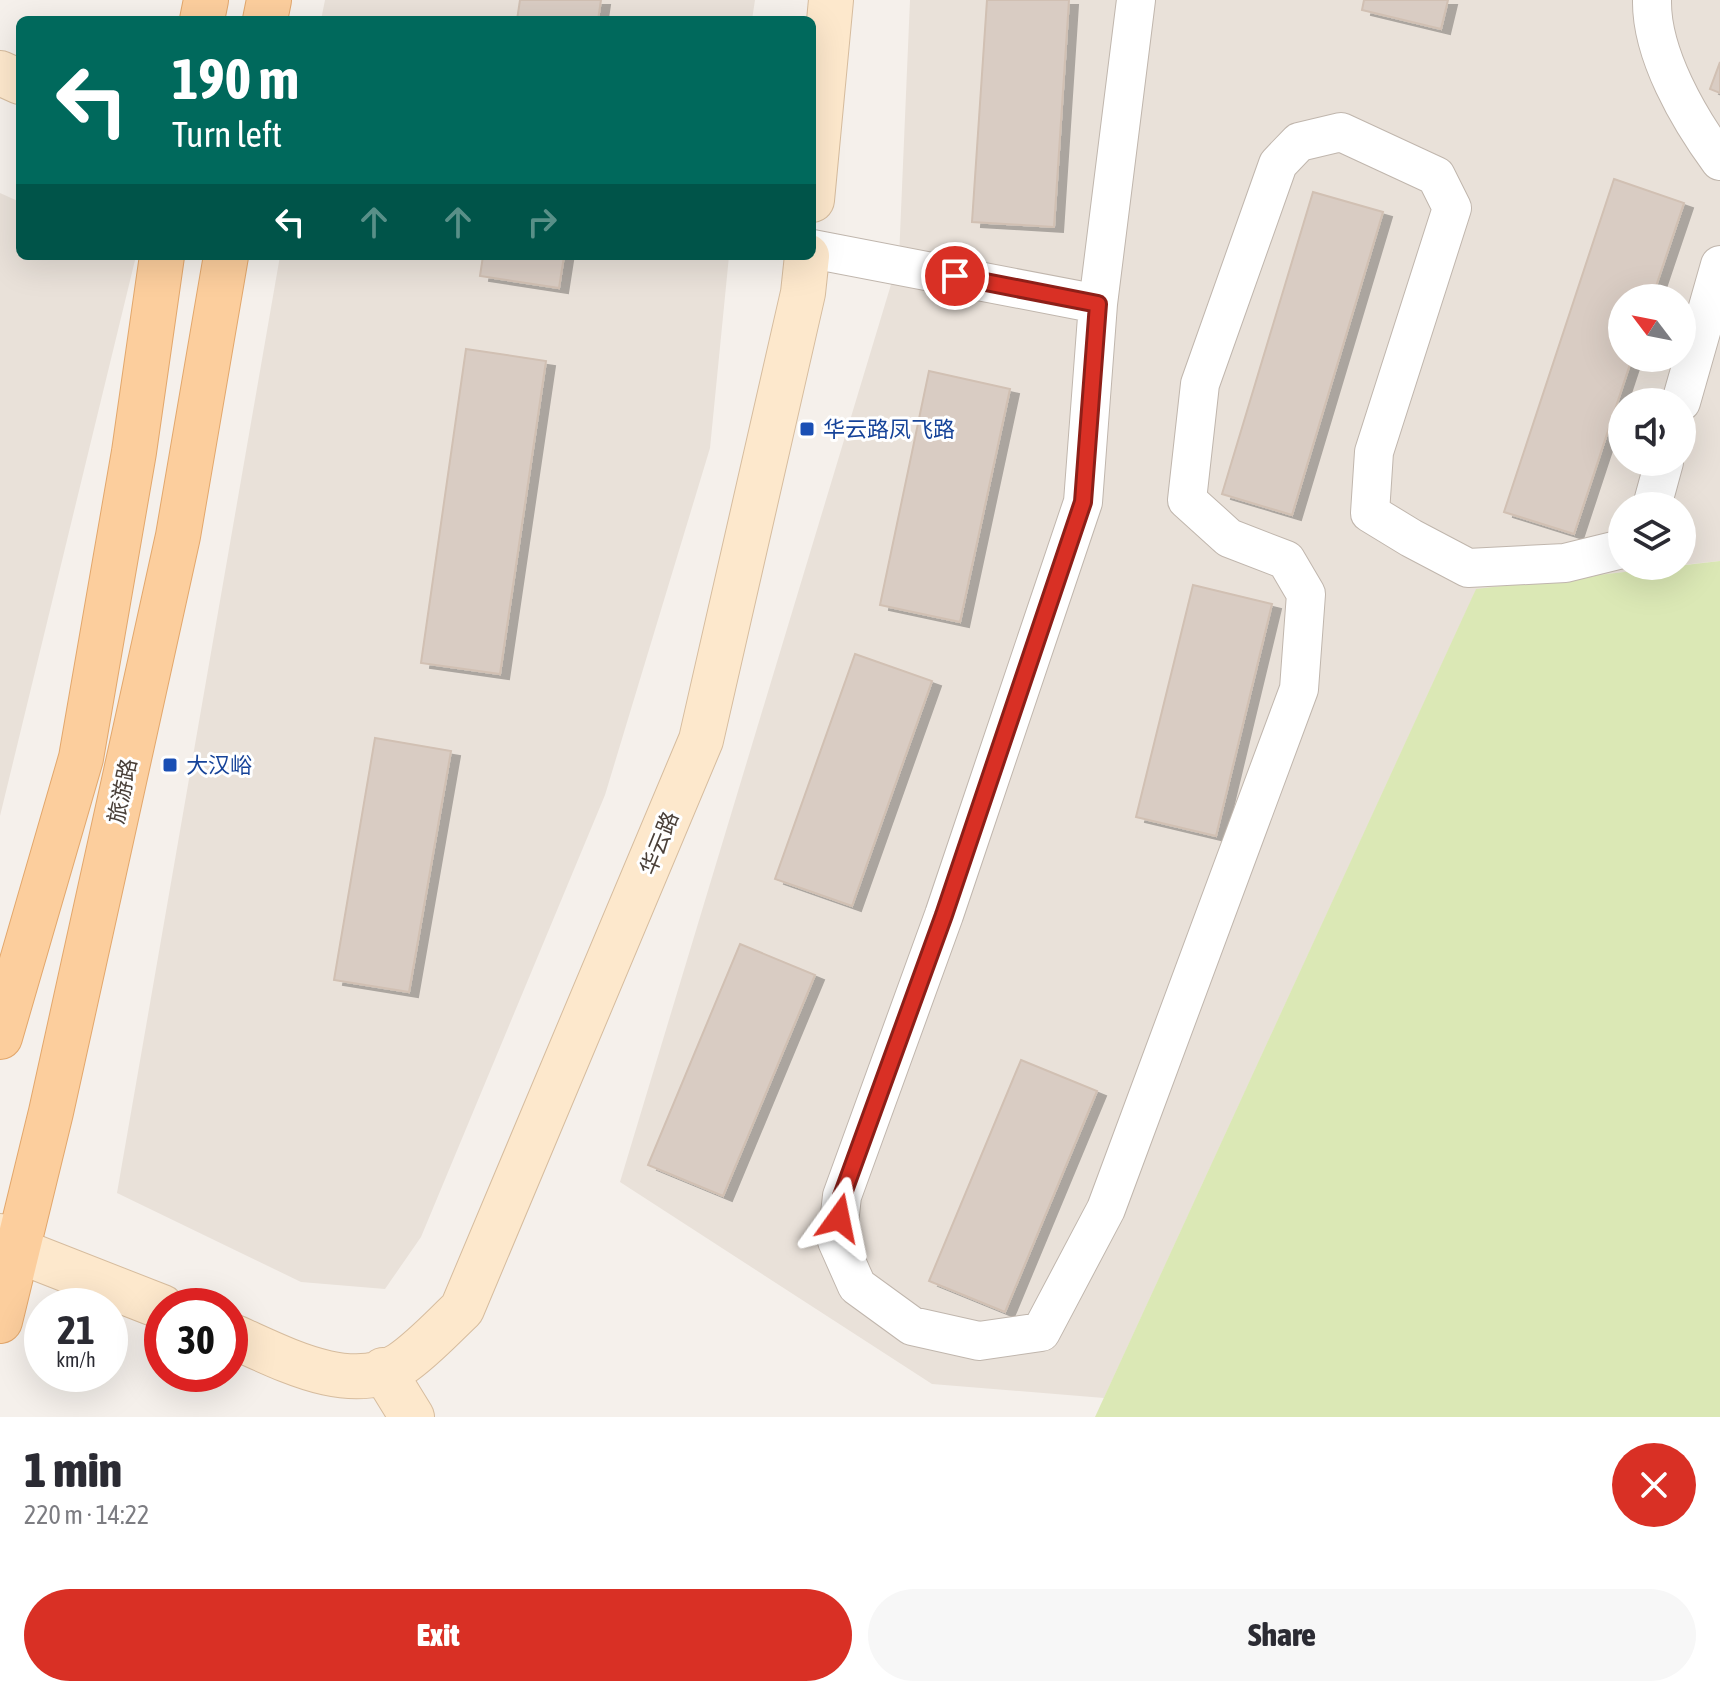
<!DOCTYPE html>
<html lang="en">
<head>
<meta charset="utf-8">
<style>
  :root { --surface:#fff; --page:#f7f7f7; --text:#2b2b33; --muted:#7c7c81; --accent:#d93025 }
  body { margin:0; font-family:"Asap Condensed","Noto Sans SC",sans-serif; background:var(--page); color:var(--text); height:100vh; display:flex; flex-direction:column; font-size:30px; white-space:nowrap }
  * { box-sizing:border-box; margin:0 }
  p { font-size:26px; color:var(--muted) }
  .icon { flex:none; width:44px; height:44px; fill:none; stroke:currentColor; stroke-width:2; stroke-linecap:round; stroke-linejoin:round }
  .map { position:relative; height:1417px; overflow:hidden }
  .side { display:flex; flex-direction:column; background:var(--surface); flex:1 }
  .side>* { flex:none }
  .guide { position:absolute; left:16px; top:16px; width:800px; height:244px; border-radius:12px; box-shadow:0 8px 32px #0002; background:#00695c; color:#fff; overflow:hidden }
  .needle { width:52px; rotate:302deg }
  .tools { position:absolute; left:1608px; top:284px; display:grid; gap:16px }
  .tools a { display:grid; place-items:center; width:88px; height:88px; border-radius:50%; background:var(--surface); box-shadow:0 8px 32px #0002; font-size:40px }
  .speed { position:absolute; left:24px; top:1288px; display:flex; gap:16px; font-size:40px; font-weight:700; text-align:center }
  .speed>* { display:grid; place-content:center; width:104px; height:104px; border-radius:50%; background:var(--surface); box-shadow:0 8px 32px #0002; line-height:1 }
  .speed small { font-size:20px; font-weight:400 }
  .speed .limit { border:12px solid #d22; background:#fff; color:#111 }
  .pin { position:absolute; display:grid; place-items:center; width:68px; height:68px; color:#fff; margin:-34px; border:4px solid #fff; border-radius:50%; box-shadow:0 2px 8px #0007 }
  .me { position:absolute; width:88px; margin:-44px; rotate:12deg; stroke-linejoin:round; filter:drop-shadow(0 0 6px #0008) }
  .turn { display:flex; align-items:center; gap:28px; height:168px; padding:0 24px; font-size:36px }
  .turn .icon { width:104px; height:104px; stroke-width:2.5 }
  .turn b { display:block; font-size:56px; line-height:68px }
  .lanes { display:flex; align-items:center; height:76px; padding:0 24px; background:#0003; justify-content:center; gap:40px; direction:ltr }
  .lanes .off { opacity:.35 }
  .round { display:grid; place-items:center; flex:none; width:84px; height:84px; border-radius:42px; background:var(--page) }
  .head { display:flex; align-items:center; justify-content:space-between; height:136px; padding:0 24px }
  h1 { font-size:48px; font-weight:800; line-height:60px }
  .button { display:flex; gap:16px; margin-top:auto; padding:16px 24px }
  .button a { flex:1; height:92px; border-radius:48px; background:var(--accent); color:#fff; font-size:32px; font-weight:800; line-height:92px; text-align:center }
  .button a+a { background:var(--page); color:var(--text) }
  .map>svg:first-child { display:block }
</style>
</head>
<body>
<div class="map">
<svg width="1720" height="1417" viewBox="0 0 1720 1417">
  <defs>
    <filter id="shadow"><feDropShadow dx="9" dy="5" stdDeviation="0" flood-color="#0004"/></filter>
  </defs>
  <rect width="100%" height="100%" fill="#f5f0eb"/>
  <path fill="#e9e1d9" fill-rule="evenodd" d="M325 0H755L752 20H321Z
    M910 0H1720V561L1682 565V506H1622V566H1674L1476 590 1104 1398 932 1384 620 1182 899 258ZM1622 298H1682V358H1622ZM1622 402H1682V462H1622Z
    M0 193 20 202V256H136L0 816Z
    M280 256H729L710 448 605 795 421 1237 385 1289 301 1282 117 1193Z"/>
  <path fill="#dbe8b5" d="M1720 561V1417H1095L1476 589Z"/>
  <path fill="#d9ccc3" stroke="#d1c0b3" stroke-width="2" filter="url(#shadow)" d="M520 0H601L598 20H517Z
    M987 0H1069L1054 227 972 222Z
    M1364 0H1448L1441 29 1362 10Z
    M1720 62V93L1710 89Z
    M1614 179 1684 203 1652 298H1622V358H1632L1574 534 1504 512Z
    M1313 192 1383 212 1292 515 1222 494Z
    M483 256H564L559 288 480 276Z
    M466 349 546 361 500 674 421 663Z
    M929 371 1010 389 960 622 880 605Z
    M1193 585 1272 604 1216 836 1136 817Z
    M855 654 932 681 852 906 775 879Z
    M375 738 451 751 409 992 334 980Z
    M740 944 815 975 723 1196 648 1165Z
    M1021 1060 1097 1091 1005 1312 929 1281Z"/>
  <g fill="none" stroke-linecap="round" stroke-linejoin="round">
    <g stroke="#c0b6ad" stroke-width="40">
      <path id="street" d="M1652 0C1651 54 1689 119 1720 161
        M812 249 1098 304 1083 502 944 915 842 1196 837 1241 857 1286 912 1326 979 1341 1041 1332 1106 1209 1299 689 1306 594 1286 560 1229 538 1187 500 1200 384 1278 164 1299 142 1341 132 1436 176 1452 208 1374 452 1370 513 1411 538 1468 568 1565 563 1622 549
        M1098 304 1136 0
        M1681 402 1720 265
        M1652 506 1664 462"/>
    </g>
    <g stroke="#d6bc9e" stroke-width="46">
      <path id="secondary" d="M0 73 20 82
        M812 200 831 0
        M0 1236 19 1251 162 1307
        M230 1335C279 1356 350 1397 401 1364 423 1349 443 1327 462 1309L701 740 803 293 807 256
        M383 1370 412 1417"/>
    </g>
    <g stroke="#e2a76c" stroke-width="46">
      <path id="primary" d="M202 20 206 0
        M265 20 269 0
        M0 1037 81 758 134 452 162 256
        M0 1321 51 1112 178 536 226 256"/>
    </g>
    <use href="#street" stroke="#fff" stroke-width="38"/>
    <use href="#secondary" stroke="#fde8cc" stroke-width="44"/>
    <use href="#primary" stroke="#fcce9d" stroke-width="44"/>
  </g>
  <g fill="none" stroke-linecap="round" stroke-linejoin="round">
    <g stroke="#8d1f18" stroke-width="20">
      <path id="route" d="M839 1218 842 1196 944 915 1083 502 1098 304 955 276"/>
    </g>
    <use href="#route" stroke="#d93025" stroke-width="14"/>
  </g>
  <g fill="#1a4fb4" stroke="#fff" stroke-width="3">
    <rect x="799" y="421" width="16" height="16" rx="4"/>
    <rect x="162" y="757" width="16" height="16" rx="4"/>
  </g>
  <g text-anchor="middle" stroke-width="6" stroke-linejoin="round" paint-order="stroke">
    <g font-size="22" fill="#164399" stroke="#fff" text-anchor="start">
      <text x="823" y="437">华云路凤飞路</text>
      <text x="186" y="773">大汉峪</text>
    </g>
    <g font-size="22" fill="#493f38" stroke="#fff">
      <text transform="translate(122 791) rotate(-78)" y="8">旅游路</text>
      <text transform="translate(659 843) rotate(-68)" y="8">华云路</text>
    </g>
  </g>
</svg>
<div class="tools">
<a><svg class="needle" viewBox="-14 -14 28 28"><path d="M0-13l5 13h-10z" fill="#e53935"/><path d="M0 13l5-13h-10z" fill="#7c7c81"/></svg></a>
<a><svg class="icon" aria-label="sound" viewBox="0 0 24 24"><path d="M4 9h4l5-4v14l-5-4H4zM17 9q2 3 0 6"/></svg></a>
<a><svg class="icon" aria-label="layers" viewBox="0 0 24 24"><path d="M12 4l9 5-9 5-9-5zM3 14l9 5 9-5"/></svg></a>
</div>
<div class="speed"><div>21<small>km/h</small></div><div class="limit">30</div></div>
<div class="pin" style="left:955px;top:276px;background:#d93025"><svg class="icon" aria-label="arrive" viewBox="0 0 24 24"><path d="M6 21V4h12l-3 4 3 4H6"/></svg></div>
<svg class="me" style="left:839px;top:1218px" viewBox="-20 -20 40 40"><path d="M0-17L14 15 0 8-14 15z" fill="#d93025" stroke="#fff" stroke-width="4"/></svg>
<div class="guide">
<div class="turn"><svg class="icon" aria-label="left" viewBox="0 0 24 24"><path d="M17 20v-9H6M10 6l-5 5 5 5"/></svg><div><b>190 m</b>Turn left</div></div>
<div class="lanes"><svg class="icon" aria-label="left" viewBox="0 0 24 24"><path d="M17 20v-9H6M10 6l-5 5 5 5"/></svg><svg class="icon off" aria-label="ahead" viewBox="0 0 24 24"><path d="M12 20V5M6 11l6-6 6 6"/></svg><svg class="icon off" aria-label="ahead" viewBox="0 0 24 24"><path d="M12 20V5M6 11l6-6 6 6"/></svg><svg class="icon off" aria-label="right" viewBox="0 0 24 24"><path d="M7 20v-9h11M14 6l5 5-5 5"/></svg></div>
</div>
</div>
<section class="side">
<div class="head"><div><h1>1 min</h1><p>220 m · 14:22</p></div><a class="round" style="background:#d93025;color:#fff"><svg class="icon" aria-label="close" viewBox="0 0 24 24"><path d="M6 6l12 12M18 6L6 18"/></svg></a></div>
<div class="button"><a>Exit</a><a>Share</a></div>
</section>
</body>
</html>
